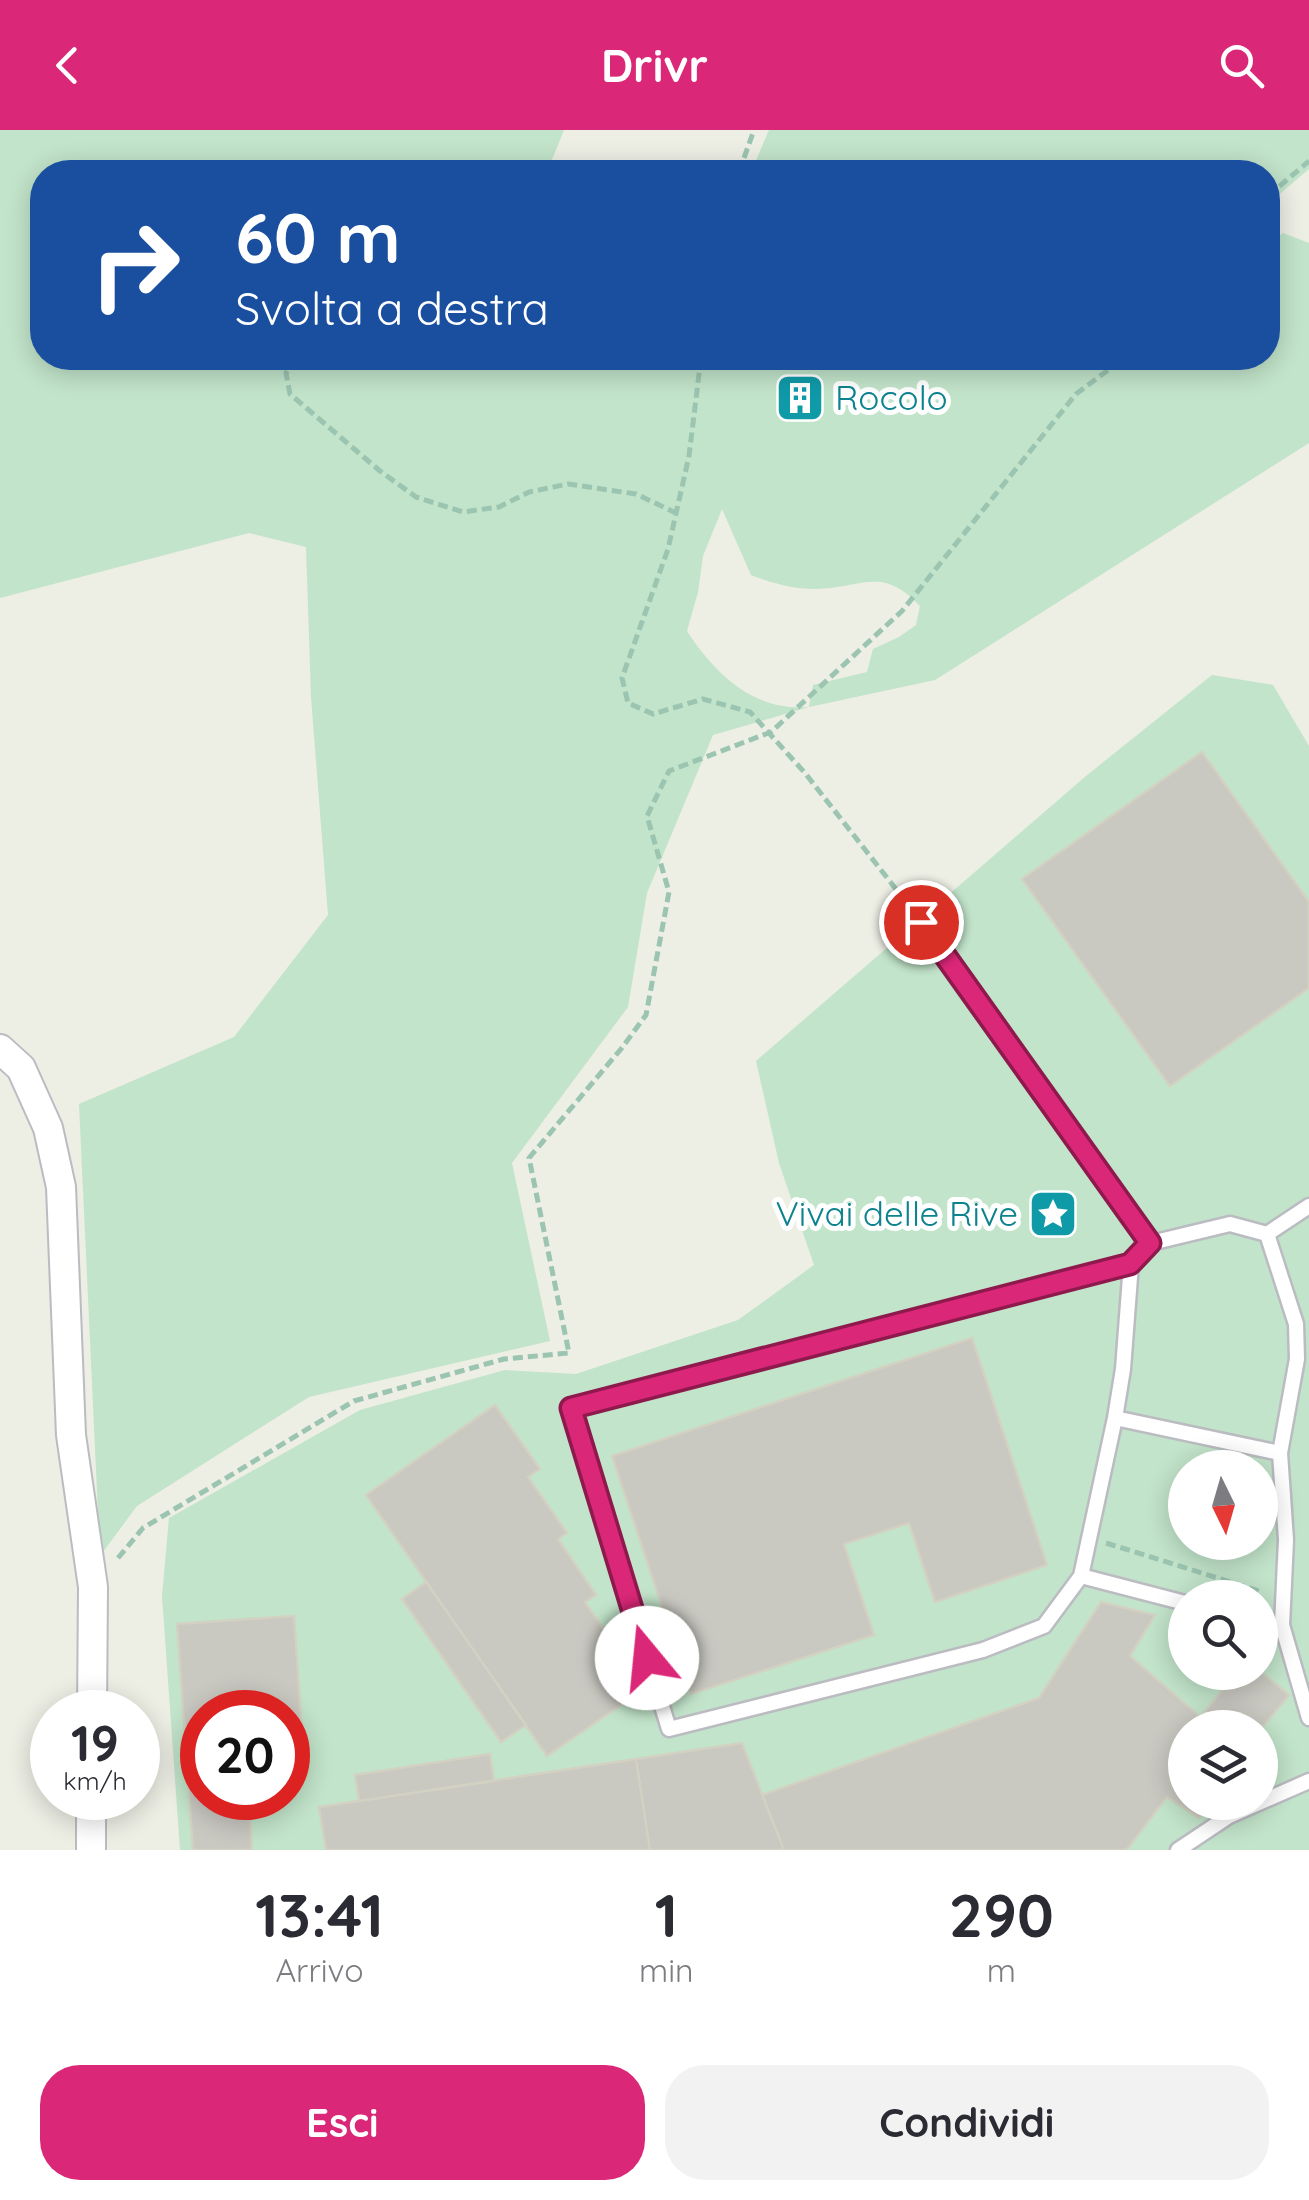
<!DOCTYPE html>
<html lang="it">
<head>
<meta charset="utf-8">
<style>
  :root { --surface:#fff; --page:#f2f2f3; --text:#2b2b33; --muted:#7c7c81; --accent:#db2777 }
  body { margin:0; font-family:Quicksand,sans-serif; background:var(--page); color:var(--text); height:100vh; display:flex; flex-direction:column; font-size:38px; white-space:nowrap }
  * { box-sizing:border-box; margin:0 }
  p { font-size:32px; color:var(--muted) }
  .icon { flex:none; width:55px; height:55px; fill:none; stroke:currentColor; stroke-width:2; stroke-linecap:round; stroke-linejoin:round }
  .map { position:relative; height:1720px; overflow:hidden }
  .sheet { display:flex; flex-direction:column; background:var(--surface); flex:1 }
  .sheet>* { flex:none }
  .banner { position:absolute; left:30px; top:30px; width:1250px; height:210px; border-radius:40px; box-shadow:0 5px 25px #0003; background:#1a4fa0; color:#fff; overflow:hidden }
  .needle { width:65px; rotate:175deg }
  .controls { position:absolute; left:1168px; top:1320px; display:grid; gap:20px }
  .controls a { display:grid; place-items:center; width:110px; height:110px; border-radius:50%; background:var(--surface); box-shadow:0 5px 25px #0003; font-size:50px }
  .speed { position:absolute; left:30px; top:1560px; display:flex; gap:20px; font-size:50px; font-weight:700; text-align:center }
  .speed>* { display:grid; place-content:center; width:130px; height:130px; border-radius:50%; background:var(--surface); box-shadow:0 5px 25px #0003; line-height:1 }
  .speed small { font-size:25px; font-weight:400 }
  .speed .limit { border:15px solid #d22; background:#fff; color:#111 }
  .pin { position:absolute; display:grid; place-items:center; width:85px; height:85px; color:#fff; margin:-42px; border:5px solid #fff; border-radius:50%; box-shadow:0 2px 10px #0007 }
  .me { position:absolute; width:110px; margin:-55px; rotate:343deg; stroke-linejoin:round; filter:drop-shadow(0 0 8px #0008) }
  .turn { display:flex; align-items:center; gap:35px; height:210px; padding:0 40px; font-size:45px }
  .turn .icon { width:130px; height:130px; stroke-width:2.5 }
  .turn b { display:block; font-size:70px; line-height:85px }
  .eta { display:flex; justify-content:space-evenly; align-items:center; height:170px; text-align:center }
  .eta b { font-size:60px; font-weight:700; line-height:70px }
  .action { display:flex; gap:20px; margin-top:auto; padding:20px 40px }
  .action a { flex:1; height:115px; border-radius:40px; background:var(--accent); color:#fff; font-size:40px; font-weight:700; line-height:115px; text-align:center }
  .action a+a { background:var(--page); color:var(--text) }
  header { display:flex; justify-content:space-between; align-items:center; height:130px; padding:0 40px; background:var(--accent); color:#fff; font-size:45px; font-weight:700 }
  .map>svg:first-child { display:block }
</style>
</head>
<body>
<header><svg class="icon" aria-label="back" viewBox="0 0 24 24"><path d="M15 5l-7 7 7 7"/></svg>Drivr<svg class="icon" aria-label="search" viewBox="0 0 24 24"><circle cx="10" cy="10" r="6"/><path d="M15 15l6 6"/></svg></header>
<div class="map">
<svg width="1309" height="1720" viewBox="0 0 1309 1720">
  <rect width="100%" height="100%" fill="#edeee4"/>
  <path fill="#c2e4ca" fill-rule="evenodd" d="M0 0H564L547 42H42V228H1268V114L1283 103 1309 113V313L935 550 809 577 713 605 647 763 628 877 512 1033 550 1211 309 1267 137 1376 100 1426 79 974 234 907 328 785 311 567 306 417 249 403 0 468ZM722 379 751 445C772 453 792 459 815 459 862 458 882 435 920 476L916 495 899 507 873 519 867 542 813 555 809 577C754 582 715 544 687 501L698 462 703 426Z
    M769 0H1309V39L1268 74V42H751Z
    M1212 545 1273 555 1309 616V1720H180L162 1466 169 1388 360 1280 505 1240 576 1244 738 1190 814 1135 779 1033 756 931 1086 646ZM1185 1338H1260V1412H1185ZM1185 1468H1260V1542H1185ZM202 1582H288V1668H202ZM1185 1598H1260V1672H1185Z"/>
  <path fill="#c9c8c1" stroke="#d2d1c2" stroke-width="2.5" d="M811 257 812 278 789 279 788 258Z
    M1202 622 1309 772V858L1170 956 1022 749Z
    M972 1208 1047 1435 935 1472 909 1393 844 1414 874 1505 691 1564 612 1326Z
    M495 1275 540 1339 528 1347 567 1403 558 1409 596 1465 585 1472 622 1526 611 1534 634 1566 547 1626 366 1365Z
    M426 1452 526 1595 501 1612 402 1469Z
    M1101 1472 1155 1485 1130 1526 1213 1598H1185V1672H1212L1199 1688 1167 1667 1128 1718 1124 1720H784L762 1665 1039 1568Z
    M294 1486 302 1602 288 1603V1582H202V1668H249L252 1720H193L177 1494Z
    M1260 1541 1289 1565 1260 1600V1598H1213L1201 1586 1238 1542Z
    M742 1613 784 1720H650L636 1629Z
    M490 1624 494 1651 359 1671 355 1645Z
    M636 1629 650 1720H326L319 1677Z"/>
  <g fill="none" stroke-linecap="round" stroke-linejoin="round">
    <g stroke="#bbbcc2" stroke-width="19">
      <path id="service" d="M921 791 1151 1113
        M1267 1104 1309 1076
        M1131 1134 571 1278 669 1599 983 1520 1044 1496 1081 1446 1115 1288 1123 1239 1131 1134 1151 1113 1230 1094 1267 1104 1296 1194 1297 1229 1280 1323 1286 1410 1282 1495 1309 1588
        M1115 1288 1280 1323
        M1081 1446 1185 1473
        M1178 1720 1229 1686 1309 1651"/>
    </g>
    <g stroke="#bbbcc2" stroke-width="32">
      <path id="minor" d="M0 919 21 938 48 998 61 1057 71 1305 93 1457 92 1582
        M91 1720V1668"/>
    </g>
    <path stroke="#9bc4b1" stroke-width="5" stroke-dasharray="10 5" stroke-linecap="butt" d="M739 42 754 0
      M1268 66 1309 31
      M295 228 286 243 290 264 380 341 416 367 463 382 499 377 529 362 568 354 636 364 676 383
      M701 228 689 326 668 419 622 548 628 573 653 584 703 569 750 582 805 643 910 777
      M1106 1413 1259 1461
      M118 1428 143 1398 354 1271 504 1229 569 1223 529 1028 621 919 646 885 669 762 647 686 669 641 771 602 902 481 1076 264 1124 228"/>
    <use href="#service" stroke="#fff" stroke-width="14"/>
    <use href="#minor" stroke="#fff" stroke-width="28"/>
  </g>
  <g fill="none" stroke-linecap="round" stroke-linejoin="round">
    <g stroke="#8e194d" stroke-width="25">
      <path id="route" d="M647 1528 571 1278 1130 1134 1150 1113 921 792"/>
    </g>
    <use href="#route" stroke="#db2777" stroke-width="18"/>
  </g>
  <defs>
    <g id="building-square" transform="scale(2.5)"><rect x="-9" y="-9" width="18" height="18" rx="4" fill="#0f9aa8" stroke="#fff"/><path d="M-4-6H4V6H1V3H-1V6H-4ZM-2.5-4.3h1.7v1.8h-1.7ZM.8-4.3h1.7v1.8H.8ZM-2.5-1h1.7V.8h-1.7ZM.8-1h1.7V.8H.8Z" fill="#fff"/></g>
    <g id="sight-square" transform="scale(2.5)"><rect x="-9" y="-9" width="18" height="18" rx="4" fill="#0f9aa8" stroke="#fff"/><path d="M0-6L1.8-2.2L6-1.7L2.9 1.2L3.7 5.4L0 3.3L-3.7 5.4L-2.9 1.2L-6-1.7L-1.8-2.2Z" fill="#fff"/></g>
  </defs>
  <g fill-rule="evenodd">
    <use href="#building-square" x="800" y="268"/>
    <use href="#sight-square" x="1053" y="1084"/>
  </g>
  <g text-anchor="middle" stroke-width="10" stroke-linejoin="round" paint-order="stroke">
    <g font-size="35" fill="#0d838f" stroke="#fff" text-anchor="start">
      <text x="835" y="280">Rocolo</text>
      <text x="1018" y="1096" text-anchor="end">Vivai delle Rive</text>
    </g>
  </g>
</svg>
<div class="controls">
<a><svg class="needle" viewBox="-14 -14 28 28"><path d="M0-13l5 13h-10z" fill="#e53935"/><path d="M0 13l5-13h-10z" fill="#7c7c81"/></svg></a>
<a><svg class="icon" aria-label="search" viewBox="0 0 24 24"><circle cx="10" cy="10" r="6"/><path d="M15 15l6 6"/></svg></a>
<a><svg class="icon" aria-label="layers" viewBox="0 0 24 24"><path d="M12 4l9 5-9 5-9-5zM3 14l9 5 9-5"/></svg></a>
</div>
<div class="speed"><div>19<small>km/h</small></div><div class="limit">20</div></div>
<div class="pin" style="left:921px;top:792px;background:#d93025"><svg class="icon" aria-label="arrive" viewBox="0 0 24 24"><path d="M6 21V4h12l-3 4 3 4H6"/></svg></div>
<svg class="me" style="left:647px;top:1528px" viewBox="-20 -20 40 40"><circle r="19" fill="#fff"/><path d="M0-13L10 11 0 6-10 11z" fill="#db2777"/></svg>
<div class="banner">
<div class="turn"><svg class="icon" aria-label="right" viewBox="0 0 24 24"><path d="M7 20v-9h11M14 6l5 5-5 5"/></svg><div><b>60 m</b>Svolta a destra</div></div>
</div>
</div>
<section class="sheet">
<div class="eta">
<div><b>13:41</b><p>Arrivo</p></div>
<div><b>1</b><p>min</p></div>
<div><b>290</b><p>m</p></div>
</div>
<div class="action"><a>Esci</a><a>Condividi</a></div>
</section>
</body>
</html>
